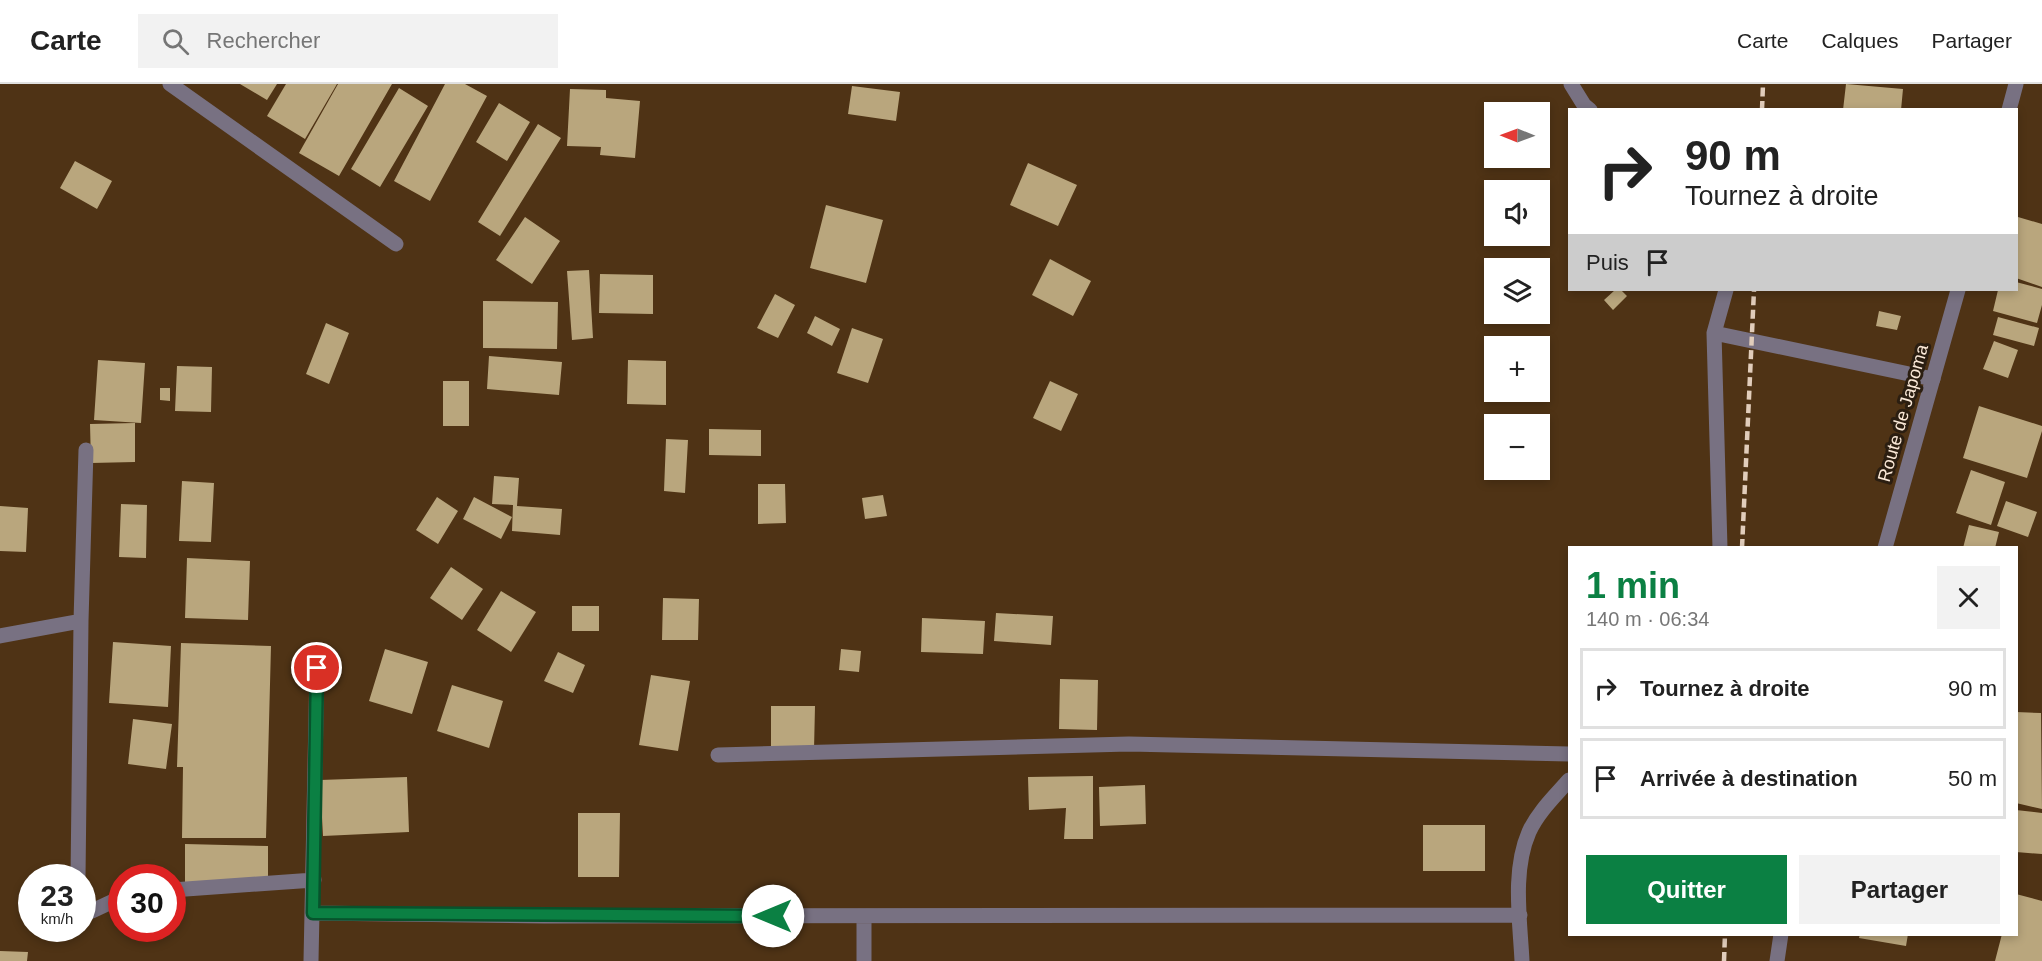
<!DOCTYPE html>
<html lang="fr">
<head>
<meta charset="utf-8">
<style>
  :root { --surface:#fff; --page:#f2f2f2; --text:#222; --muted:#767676; --line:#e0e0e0; --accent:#0b8043 }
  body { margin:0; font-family:Arial,sans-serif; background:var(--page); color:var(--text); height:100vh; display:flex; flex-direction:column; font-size:22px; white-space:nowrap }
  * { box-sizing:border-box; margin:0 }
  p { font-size:20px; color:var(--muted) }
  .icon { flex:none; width:33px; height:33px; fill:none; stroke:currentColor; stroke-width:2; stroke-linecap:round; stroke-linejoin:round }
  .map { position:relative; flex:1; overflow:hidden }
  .panel { position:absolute; left:1568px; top:462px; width:450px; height:390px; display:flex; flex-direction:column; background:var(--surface); border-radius:0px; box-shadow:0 3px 9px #0003 }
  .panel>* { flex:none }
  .guide { position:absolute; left:1568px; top:24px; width:450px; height:183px; border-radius:0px; box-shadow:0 3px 9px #0003; background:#fff; color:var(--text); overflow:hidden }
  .needle { width:39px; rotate:271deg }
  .fabs { position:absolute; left:1484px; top:18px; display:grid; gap:12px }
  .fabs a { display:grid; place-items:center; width:66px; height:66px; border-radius:0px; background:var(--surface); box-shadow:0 3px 9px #0003; font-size:30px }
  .speed { position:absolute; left:18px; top:780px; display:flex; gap:12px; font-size:30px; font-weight:700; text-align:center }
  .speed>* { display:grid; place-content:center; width:78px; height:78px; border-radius:50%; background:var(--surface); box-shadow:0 3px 9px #0003; line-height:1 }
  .speed small { font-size:15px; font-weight:400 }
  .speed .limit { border:9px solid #d22; background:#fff; color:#111 }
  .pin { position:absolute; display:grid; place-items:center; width:51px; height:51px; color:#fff; margin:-26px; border:3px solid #fff; border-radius:50%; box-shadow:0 2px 6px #0007 }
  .me { position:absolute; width:66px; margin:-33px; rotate:270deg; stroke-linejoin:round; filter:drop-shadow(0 0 4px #0008) }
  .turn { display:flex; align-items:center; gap:21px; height:126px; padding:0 18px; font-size:27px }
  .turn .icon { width:78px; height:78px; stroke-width:2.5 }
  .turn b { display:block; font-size:42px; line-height:51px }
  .then { display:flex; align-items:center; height:57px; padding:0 18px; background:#0003; gap:12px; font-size:22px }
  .round { display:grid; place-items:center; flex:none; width:63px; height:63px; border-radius:0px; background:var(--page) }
  .head { display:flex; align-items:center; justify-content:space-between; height:102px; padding:0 18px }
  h1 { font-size:36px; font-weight:700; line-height:45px; color:var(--accent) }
  .button { display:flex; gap:12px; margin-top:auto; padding:12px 18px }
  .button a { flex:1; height:69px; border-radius:0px; background:var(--accent); color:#fff; font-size:24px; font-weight:700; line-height:69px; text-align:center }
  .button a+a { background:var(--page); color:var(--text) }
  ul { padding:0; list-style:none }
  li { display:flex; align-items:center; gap:18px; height:81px; margin:0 12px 9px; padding:0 6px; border:3px solid var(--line); border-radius:0px }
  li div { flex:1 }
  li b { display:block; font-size:22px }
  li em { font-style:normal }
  header { display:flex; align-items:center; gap:36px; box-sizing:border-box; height:84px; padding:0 30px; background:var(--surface); border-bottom:2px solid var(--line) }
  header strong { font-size:28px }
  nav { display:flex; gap:33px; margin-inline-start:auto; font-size:21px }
  .search { width:420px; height:54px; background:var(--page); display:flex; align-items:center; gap:15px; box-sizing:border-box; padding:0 21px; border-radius:0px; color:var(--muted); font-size:22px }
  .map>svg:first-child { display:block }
</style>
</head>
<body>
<header>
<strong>Carte</strong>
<div class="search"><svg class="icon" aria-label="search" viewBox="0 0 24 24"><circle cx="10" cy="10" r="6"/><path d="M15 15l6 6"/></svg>Rechercher</div>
<nav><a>Carte</a><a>Calques</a><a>Partager</a></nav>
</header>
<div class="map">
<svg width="2042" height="877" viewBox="0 0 2042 877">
  <rect width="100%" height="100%" fill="#4f3315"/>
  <path fill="#b9a67d" d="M240 0H277L267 16Z
    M286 0H337L305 55 267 32Z
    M338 0H392L339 92 299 69Z
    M445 0H465L487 12 430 117 394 97Z
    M1846 0 1903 5 1901 26H1843Z
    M852 2 900 8 896 37 848 30Z
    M399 4 428 22 380 103 351 85Z
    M570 5 606 6V14L640 17 635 74 600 71 601 63 567 62Z
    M499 19 530 38 507 77 476 58Z
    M538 40 561 54 500 152 478 138Z
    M75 77 112 97 97 125 60 104Z
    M1028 79 1077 101 1058 142 1010 121Z
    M826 121 883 136 866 199 810 184Z
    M525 133 560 157 532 200 496 176Z
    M2018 133 2042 140V203L2016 194V140Z
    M1050 175 1091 197 1073 232 1032 211Z
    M589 186 593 254 572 256 567 187Z
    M600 190 653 191V230L599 229Z
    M2016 198 2042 205V221L2037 239 1993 227 1998 206H2016Z
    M1615 206H1621L1627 212 1613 226 1604 216Z
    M775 210 795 221 778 254 757 244Z
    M483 217 558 218 557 265 483 264Z
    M1879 227 1901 232 1897 246 1876 242Z
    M815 232 840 245 832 262 807 249Z
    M1998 233 2039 244 2034 262 1993 251Z
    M326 239 349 249 329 300 306 290Z
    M852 244 883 255 868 299 837 289Z
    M1994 257 2018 266 2008 294 1983 285Z
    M489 272 562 278 559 311 487 305Z
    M98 276 145 279 141 339 94 336Z
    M628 276 666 277V321L627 320Z
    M177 282 212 283 211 328 175 327Z
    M443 297H469V342H443Z
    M1050 297 1078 310 1061 347 1033 334Z
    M160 304H170V317L160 316Z
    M1979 322 2042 342V347L2027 394 1963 374Z
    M135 339V378L91 379 90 340Z
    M709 345 761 346V372L709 371Z
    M666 355 688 356 685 409 664 407Z
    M1971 386 2005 398 1991 441 1956 429Z
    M494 392 519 394 517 422 562 425 560 451 512 447 513 421 492 420Z
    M182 397 214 399 211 458 179 457Z
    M758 400H785L786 439 758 440Z
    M883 411 887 432 865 435 862 414Z
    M437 413 458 427 438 460 416 446Z
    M474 413 512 433 501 455 463 435Z
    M2006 417 2037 428 2028 453 1997 442Z
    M121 420 147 421 146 474 119 473Z
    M0 422 28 424 26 468 0 467Z
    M1969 441 1999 448 1995 464H1963Z
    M187 474 250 477 248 536 185 534Z
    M451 483 483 505 462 536 430 514Z
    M501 507 536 528 511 568 477 546Z
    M663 514 699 515 698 556H662Z
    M572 522H599V547H572Z
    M996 529 1053 532 1051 561 994 557Z
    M922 534 985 537 983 570 921 568Z
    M113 558 171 562 168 623 109 619Z
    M181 559 271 562 266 754H182L183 683H177Z
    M385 565 428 578 412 630 369 617Z
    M841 565 861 567 859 588 839 586Z
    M558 568 585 581 573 609 544 597Z
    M651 591 690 597 678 667 639 661Z
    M1060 595 1098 596 1097 646 1059 645Z
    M452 601 503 617 489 664 437 647Z
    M771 622H815L814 666H771Z
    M2016 628 2041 629 2042 725 2016 719Z
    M133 635 172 640 166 685 128 680Z
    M1093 692V755H1064L1066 724 1029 726 1028 693Z
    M407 693 409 748 323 752 320 696Z
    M1145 701 1146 740 1100 742 1099 703Z
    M2016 726 2042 729V770L2016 768Z
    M578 729H620L619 793H578Z
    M1423 741H1485V787H1423Z
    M185 760 268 762V806L185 804Z
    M2016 810 2042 817V877H1995L2002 850H2016Z
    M1860 850H1908L1906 862 1859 854Z
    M0 867 28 868 27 877H0Z"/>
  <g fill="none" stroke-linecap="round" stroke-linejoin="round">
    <path stroke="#787182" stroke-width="15" d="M170 0 396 160
      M1571 0 1584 21 1590 26
      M1714 249 1933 295
      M1720 464 1714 249 1726 206
      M0 552 81 537
      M718 671 1129 660 1569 670
      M78 794 81 537 86 366
      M172 806 314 796
      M82 828 92 827 122 813
      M313 829 545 832 1520 831
      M864 832V877
      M311 877 317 584
      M1522 877C1520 836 1512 787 1529 748 1538 728 1555 712 1569 696"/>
    <path stroke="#787182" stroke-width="15" d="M2009 26 2016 0
      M1885 464 1958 206
      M1777 877 1781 850"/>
    <path stroke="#e1cdbb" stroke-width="4.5" stroke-dasharray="9 4.5" stroke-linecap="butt" d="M1762 26 1763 0
      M1742 464 1754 206
      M1724 877 1725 850"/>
  </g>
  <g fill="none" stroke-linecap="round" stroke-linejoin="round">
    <g stroke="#07532c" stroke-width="15">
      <path id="route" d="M317 584 313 829 773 832"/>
    </g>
    <use href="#route" stroke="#0b8043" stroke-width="10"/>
  </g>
  <g text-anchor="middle" stroke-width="6" stroke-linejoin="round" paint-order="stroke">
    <g font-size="18" fill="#fae8d7" stroke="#2b1e11">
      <text transform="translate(1903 329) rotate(-74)" y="6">Route de Japoma</text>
    </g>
  </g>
</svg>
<div class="fabs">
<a><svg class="needle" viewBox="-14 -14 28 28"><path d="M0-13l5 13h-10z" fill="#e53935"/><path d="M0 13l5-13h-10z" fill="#767676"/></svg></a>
<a><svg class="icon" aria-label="sound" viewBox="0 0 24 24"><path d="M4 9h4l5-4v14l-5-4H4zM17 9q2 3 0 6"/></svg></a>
<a><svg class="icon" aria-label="layers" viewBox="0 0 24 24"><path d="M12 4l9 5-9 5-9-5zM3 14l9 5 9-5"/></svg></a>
<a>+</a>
<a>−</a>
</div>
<div class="speed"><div>23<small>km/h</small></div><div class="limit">30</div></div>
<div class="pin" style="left:317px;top:584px;background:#d93025"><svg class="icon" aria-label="arrive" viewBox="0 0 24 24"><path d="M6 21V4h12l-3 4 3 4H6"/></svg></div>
<svg class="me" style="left:773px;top:832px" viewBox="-20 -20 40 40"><circle r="19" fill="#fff"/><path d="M0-13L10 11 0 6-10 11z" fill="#0b8043"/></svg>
<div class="guide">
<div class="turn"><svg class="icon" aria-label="right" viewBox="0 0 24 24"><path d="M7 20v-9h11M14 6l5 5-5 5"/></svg><div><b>90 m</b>Tournez à droite</div></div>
<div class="then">Puis<svg class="icon" aria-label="arrive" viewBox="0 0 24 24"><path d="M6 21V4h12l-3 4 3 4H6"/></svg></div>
</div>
<section class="panel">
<div class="head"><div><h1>1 min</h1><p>140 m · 06:34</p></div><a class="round"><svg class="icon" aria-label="close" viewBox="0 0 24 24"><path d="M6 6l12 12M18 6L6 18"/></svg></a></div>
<ul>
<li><svg class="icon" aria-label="right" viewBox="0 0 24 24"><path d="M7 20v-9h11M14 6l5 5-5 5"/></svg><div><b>Tournez à droite</b></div><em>90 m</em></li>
<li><svg class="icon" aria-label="arrive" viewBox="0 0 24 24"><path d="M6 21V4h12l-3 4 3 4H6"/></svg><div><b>Arrivée à destination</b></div><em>50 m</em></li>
</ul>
<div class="button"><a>Quitter</a><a>Partager</a></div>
</section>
</div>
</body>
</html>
